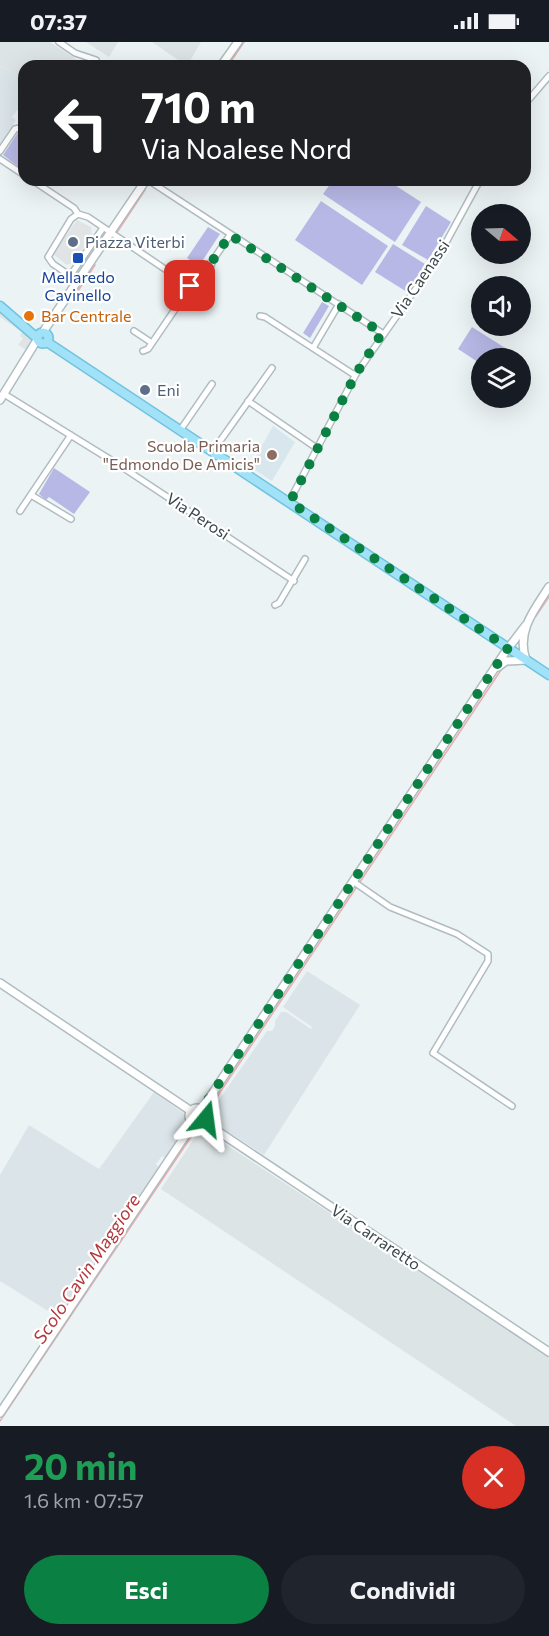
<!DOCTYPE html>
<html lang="it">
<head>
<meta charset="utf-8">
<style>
  :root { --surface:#171b24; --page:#20242c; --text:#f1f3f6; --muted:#9ea1a6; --accent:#0b8043 }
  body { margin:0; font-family:Commissioner,sans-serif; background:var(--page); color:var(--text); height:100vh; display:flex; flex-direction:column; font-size:22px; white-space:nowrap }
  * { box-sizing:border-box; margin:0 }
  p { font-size:20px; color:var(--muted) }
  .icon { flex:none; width:33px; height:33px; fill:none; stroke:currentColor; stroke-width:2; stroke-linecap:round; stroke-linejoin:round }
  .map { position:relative; height:1384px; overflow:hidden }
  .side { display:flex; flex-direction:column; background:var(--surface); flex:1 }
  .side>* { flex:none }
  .guide { position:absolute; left:18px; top:18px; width:513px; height:126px; border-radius:18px; box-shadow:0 6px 24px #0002; background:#202124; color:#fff; overflow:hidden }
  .needle { width:39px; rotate:109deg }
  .tools { position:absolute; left:471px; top:162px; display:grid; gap:12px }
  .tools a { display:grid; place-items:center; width:60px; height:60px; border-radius:50%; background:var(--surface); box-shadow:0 6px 24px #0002; font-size:30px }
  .pin { position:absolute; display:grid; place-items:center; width:51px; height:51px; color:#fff; margin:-26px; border-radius:12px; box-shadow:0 3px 9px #0006 }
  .me { position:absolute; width:66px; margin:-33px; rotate:16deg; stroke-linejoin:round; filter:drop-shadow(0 0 4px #0008) }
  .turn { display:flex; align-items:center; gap:21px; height:126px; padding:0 24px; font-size:27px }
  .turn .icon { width:78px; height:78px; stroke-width:2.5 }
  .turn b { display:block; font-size:42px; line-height:51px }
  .round { display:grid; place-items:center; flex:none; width:63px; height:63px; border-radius:32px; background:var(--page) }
  .headline { display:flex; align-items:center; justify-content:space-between; height:102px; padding:0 24px }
  h1 { font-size:36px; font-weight:700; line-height:45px; color:#1e9e55 }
  .action { display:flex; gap:12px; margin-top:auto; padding:12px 24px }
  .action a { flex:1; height:69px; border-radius:36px; background:var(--accent); color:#fff; font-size:24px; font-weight:700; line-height:69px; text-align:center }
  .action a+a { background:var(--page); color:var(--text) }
  .status { display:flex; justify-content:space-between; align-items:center; height:42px; padding:0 30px; background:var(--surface); direction:ltr }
  .status svg { height:16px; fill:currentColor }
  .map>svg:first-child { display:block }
</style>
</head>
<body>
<div class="status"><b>07:37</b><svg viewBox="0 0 49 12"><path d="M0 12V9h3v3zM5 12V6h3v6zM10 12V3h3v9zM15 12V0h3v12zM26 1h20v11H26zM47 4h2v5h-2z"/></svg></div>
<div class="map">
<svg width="549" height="1384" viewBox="0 0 549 1384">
  <rect width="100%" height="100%" fill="#ecf3f5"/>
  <path fill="#dbe5e9" d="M0 24 24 37V69L19 66 12 75 16 78 0 102Z
    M307 929 360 963 264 1113 211 1079 209 1072 267 989H272L275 984V979L281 970H286L311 987 312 985 283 965Z
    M154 1050 186 1073 185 1086 165 1116 162 1114 156 1122 159 1125 123 1178 121 1176 71 1256 56 1274 0 1239V1133L29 1083 99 1127Z"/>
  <path fill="#dde4e5" d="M0 0H50L86 24H24V37L0 24Z
    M86 0H118L109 15Z
    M152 0H201L187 24Z
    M201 1086 549 1315V1384H516L161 1147Z"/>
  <path fill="#d7e7ed" d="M273 384 295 400 272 439 250 425Z"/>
  <path fill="#b8b8e6" d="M19 89 24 90V129L3 113Z
    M333 138H387L421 160 395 200 323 152Z
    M321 159 388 204 362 243 295 198Z
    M426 164 451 180 428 218 402 203Z
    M208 185 220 192 199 224 187 216Z
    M393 202 425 222 407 250 375 230Z
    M322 260 329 264 310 296 303 291Z
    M472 285 521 316V317L482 316 481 322 458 307Z
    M54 426 90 450 74 472 49 455 46 458 39 452Z"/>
  <path fill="#e0e4e4" d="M77 178 91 185 92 194 74 220 67 223 53 212Z
    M0 271 32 295 28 309 18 303 23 296 20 294 22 290 0 275Z"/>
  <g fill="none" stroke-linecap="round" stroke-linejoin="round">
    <path stroke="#edadb0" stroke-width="1.5" d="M228 24 244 0
      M116 192 145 148
      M74 255 95 223
      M536 574 549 555
      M211 1064 501 628
      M0 1379 195 1089"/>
    <g stroke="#afbdc0" stroke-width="8">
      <path id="minor" d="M59 0 75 11 96 18
        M525 62 549 34
        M0 109 15 87 24 85
        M0 117 24 133
        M32 138 74 166 78 172 88 175 190 244
        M148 138 382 291
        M78 172 71 177 48 215 53 222 78 239
        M70 234 103 186
        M191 244 206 238 213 218 230 193
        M260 274 265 275 353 332H356
        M134 289 152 301
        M313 306 339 262
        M143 309 148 307 199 232 213 218
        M4 352 119 423 294 539
        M248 359 318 407
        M181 387 212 342
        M213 409 272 326
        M31 453 71 477
        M289 460 356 332 438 215 480 138
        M20 469 71 393
        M275 563 279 561 305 517
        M354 840 390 865 457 892 488 912V919L433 1011 512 1064"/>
    </g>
    <g stroke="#afbdc0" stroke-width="10">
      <path id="tertiary" d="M221 24 238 0
        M43 290 146 138
        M0 358 37 298
        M498 625 506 619 526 618C516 590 534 568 549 545
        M0 941 191 1069
        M189 1074a8 8 0 1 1 16 0a8 8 0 1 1-16 0Z
        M202 1067 506 609 526 583
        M204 1080 549 1310
        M0 1371 193 1082"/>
    </g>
    <g stroke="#71c3de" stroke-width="11">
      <path id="primary" d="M0 264 37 296
        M37.5 296a5.5 5.5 0 1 1 11 0a5.5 5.5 0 1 1-11 0Z
        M47 300 549 633"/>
    </g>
    <use href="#minor" stroke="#fff" stroke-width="5"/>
    <use href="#tertiary" stroke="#fff" stroke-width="7"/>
    <use href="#primary" stroke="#a2e2f9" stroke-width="8"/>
  </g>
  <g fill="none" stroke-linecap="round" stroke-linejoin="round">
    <path stroke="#0b8043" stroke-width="10" stroke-dasharray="0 18" d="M190 244 213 218 230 193 382 291 356 332 290 460 508 606 202 1067 206 1077"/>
  </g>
  <g fill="#5c6f8a" stroke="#fff" stroke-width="2">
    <circle cx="73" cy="200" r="6"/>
    <circle cx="145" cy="348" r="6"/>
  </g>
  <rect fill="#1a4fb4" stroke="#fff" stroke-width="2" x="72" y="210" width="12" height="12" rx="3"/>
  <circle fill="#e8710a" stroke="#fff" stroke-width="2" cx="29" cy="274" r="6"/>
  <circle fill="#8d6e63" stroke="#fff" stroke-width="2" cx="272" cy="413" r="6"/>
  <g text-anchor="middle" stroke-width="4.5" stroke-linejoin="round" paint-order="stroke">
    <g font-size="16" fill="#4e5e75" stroke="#fff" text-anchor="start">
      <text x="85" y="206">Piazza Viterbi</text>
      <text x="157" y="354">Eni</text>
    </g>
    <g font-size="16" fill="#164399" stroke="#fff">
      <text x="78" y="241">Mellaredo<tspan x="78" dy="18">Cavinello</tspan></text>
    </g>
    <g font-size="16" fill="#3a4749" stroke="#fff">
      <text transform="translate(420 237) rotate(-56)" y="6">Via Caenassi</text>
      <text transform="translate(198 474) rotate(33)" y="6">Via Perosi</text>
      <text transform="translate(376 1195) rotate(34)" y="6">Via Carraretto</text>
    </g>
    <g font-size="16" fill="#c56008" stroke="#fff" text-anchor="start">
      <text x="41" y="280">Bar Centrale</text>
    </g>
    <g font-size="16" fill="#785e54" stroke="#fff" text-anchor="end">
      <text x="260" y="410">Scuola Primaria<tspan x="260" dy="18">"Edmondo De Amicis"</tspan></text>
    </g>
    <g font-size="18" font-style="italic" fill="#b1383b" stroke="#fff">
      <text transform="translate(87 1227) rotate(-56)" y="6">Scolo Cavin Maggiore</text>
    </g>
  </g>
</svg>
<div class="tools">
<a><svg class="needle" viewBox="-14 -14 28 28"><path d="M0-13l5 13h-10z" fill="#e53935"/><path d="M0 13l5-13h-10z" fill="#9ea1a6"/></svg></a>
<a><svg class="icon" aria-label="sound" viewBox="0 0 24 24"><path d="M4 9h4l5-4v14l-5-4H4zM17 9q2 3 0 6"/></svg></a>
<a><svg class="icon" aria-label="layers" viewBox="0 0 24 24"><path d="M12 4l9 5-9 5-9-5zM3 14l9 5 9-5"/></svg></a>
</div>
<div class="pin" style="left:190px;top:244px;background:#d93025"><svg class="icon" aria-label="arrive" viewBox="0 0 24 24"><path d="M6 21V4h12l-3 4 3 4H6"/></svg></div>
<svg class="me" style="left:206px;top:1077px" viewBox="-20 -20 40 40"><path d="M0-17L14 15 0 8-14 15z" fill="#0b8043" stroke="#fff" stroke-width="4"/></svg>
<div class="guide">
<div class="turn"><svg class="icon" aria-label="left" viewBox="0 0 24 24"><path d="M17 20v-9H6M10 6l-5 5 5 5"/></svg><div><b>710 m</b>Via Noalese Nord</div></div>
</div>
</div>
<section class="side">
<div class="headline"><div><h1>20 min</h1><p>1.6 km · 07:57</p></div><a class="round" style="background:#d93025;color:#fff"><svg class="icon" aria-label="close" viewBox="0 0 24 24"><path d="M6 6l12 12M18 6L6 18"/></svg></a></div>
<div class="action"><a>Esci</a><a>Condividi</a></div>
</section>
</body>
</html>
